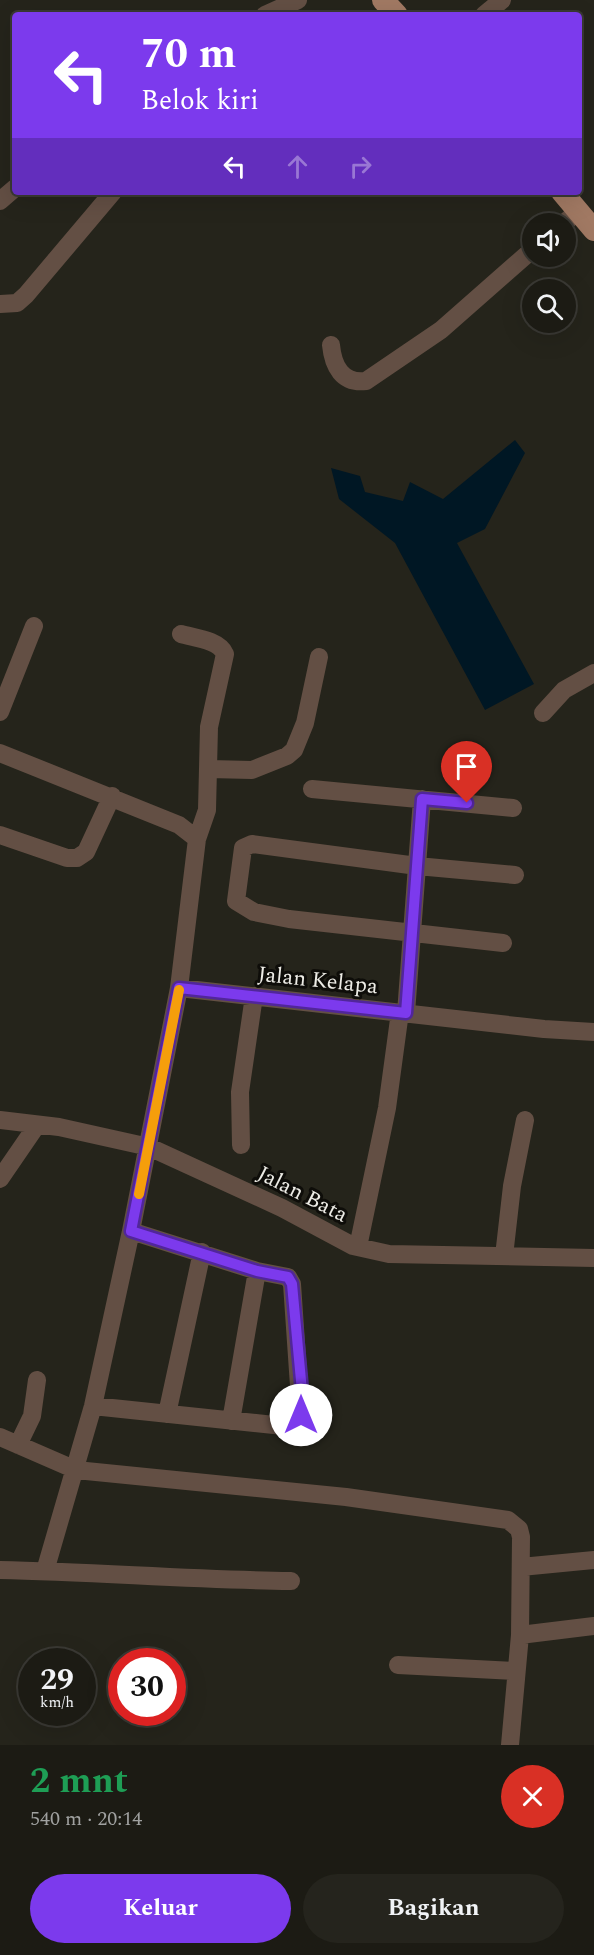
<!DOCTYPE html>
<html lang="id">
<head>
<meta charset="utf-8">
<style>
  :root { --surface:#1c1b14; --page:#25241d; --text:#f1f3f6; --muted:#a0a1a0; --line:#3a3934; --accent:#7c3aed }
  body { margin:0; font-family:Spectral,serif; background:var(--page); color:var(--text); height:100vh; display:flex; flex-direction:column; font-size:22px; white-space:nowrap }
  * { box-sizing:border-box; margin:0 }
  p { font-size:20px; color:var(--muted) }
  .icon { flex:none; width:33px; height:33px; fill:none; stroke:currentColor; stroke-width:2; stroke-linecap:round; stroke-linejoin:round }
  .map { position:relative; height:1745px; overflow:hidden }
  .side { display:flex; flex-direction:column; background:var(--surface); flex:1 }
  .side>* { flex:none }
  .guide { position:absolute; left:12px; top:12px; width:570px; height:183px; border-radius:6px; box-shadow:0 6px 24px #0002,0 0 0 2px var(--line); background:#7c3aed; color:#fff; overflow:hidden }
  .tools { position:absolute; left:522px; top:213px; display:grid; gap:12px }
  .tools a { display:grid; place-items:center; width:54px; height:54px; border-radius:50%; background:var(--surface); box-shadow:0 6px 24px #0002,0 0 0 2px var(--line); font-size:30px }
  .speed { position:absolute; left:18px; top:1648px; display:flex; gap:12px; font-size:30px; font-weight:700; text-align:center }
  .speed>* { display:grid; place-content:center; width:78px; height:78px; border-radius:50%; background:var(--surface); box-shadow:0 6px 24px #0002,0 0 0 2px var(--line); line-height:1 }
  .speed small { font-size:15px; font-weight:400 }
  .speed .limit { border:9px solid #d22; background:#fff; color:#111 }
  .pin { position:absolute; display:grid; place-items:center; width:51px; height:51px; color:#fff; margin:-62px -26px; border-radius:50% 50% 50% 0; rotate:-45deg; box-shadow:0 0 6px #0007 }
  .pin .icon { rotate:45deg }
  .me { position:absolute; width:66px; margin:-33px; rotate:0deg; stroke-linejoin:round; filter:drop-shadow(0 0 4px #0008) }
  .turn { display:flex; align-items:center; gap:21px; height:126px; padding:0 30px; font-size:27px }
  .turn .icon { width:78px; height:78px; stroke-width:2.5 }
  .turn b { display:block; font-size:42px; line-height:51px }
  .lanes { display:flex; align-items:center; height:57px; padding:0 30px; background:#0003; justify-content:center; gap:30px; direction:ltr }
  .lanes .off { opacity:.35 }
  .round { display:grid; place-items:center; flex:none; width:63px; height:63px; border-radius:32px; background:var(--page) }
  .head { display:flex; align-items:center; justify-content:space-between; height:102px; padding:0 30px }
  h1 { font-size:36px; font-weight:700; line-height:45px; color:#1e9e55 }
  .button { display:flex; gap:12px; margin-top:auto; padding:12px 30px }
  .button a { flex:1; height:69px; border-radius:36px; background:var(--accent); color:#fff; font-size:24px; font-weight:700; line-height:69px; text-align:center }
  .button a+a { background:var(--page); color:var(--text) }
  .map>svg:first-child { display:block }
</style>
</head>
<body>
<div class="map">
<svg width="594" height="1745" viewBox="0 0 594 1745">
  <rect width="100%" height="100%" fill="#25241b"/>
  <path fill="#001724" d="M515 440 525 453 485 529 457 543 534 684 485 710 395 543 339 499 331 468 360 476 365 492 403 501 410 482 443 499Z"/>
  <g fill="none" stroke-linecap="round" stroke-linejoin="round">
    <path stroke="#634f44" stroke-width="18" d="M265 15 298 0
      M484 15 502 0
      M0 201 15 188
      M563 224 578 211
      M0 304 17 303 26 295 113 192
      M331 345C333 366 342 384 366 381L441 330 532 250
      M181 634C195 638 219 640 225 654L209 727 207 810 197 839
      M0 712 34 626
      M543 713 564 690 594 673
      M0 753 179 825 197 839 179 988 131 1231 93 1406 45 1571
      M209 769 252 770 287 756 294 750 305 723 319 657
      M312 789 513 808
      M0 835 67 858H77L86 852 112 796
      M503 943 289 919 254 912 236 901 243 848 252 844 417 866 515 875
      M179 988 544 1029 594 1032
      M406 1013 422 799
      M0 1120 59 1127 149 1147 282 1208 353 1246 389 1254 594 1258
      M241 1145 240 1092 254 996
      M0 1179 37 1125
      M358 1247 387 1108 400 1012
      M504 1256 512 1186 525 1120
      M93 1406 293 1427 299 1423 301 1415 292 1284 288 1277 257 1271 131 1231
      M167 1414 202 1252
      M231 1421 257 1271
      M0 1437 76 1470 346 1497 508 1520 519 1529 521 1537 520 1635 510 1745
      M18 1445 32 1416 37 1380
      M521 1567 594 1560
      M0 1570C97 1572 194 1580 291 1581
      M520 1635 594 1626
      M398 1665 516 1671"/>
    <path stroke="#a17963" stroke-width="22" d="M383 0 397 15
      M562 192 594 230"/>
  </g>
  <g fill="none" stroke-linecap="round" stroke-linejoin="round">
    <g stroke="#51269a" stroke-width="15">
      <path id="route" d="M301 1415 303 1402 292 1284 288 1277 257 1271 131 1231 179 988 406 1013 422 799 467 803"/>
    </g>
    <use href="#route" stroke="#7c3aed" stroke-width="10"/>
    <path stroke="#f59e0b" stroke-width="10" d="M139 1194 179 990"/>
  </g>
  <g text-anchor="middle" stroke-width="6" stroke-linejoin="round" paint-order="stroke">
    <g font-size="22" fill="#edece6" stroke="#0e0d09">
      <text transform="translate(318 979) rotate(6)" y="8">Jalan Kelapa</text>
      <text transform="translate(303 1193) rotate(27)" y="8">Jalan Bata</text>
    </g>
  </g>
</svg>
<div class="tools">
<a><svg class="icon" aria-label="sound" viewBox="0 0 24 24"><path d="M4 9h4l5-4v14l-5-4H4zM17 9q2 3 0 6"/></svg></a>
<a><svg class="icon" aria-label="search" viewBox="0 0 24 24"><circle cx="10" cy="10" r="6"/><path d="M15 15l6 6"/></svg></a>
</div>
<div class="speed"><div>29<small>km/h</small></div><div class="limit">30</div></div>
<div class="pin" style="left:467px;top:803px;background:#d93025"><svg class="icon" aria-label="arrive" viewBox="0 0 24 24"><path d="M6 21V4h12l-3 4 3 4H6"/></svg></div>
<svg class="me" style="left:301px;top:1415px" viewBox="-20 -20 40 40"><circle r="19" fill="#fff"/><path d="M0-13L10 11 0 6-10 11z" fill="#7c3aed"/></svg>
<div class="guide">
<div class="turn"><svg class="icon" aria-label="left" viewBox="0 0 24 24"><path d="M17 20v-9H6M10 6l-5 5 5 5"/></svg><div><b>70 m</b>Belok kiri</div></div>
<div class="lanes"><svg class="icon" aria-label="left" viewBox="0 0 24 24"><path d="M17 20v-9H6M10 6l-5 5 5 5"/></svg><svg class="icon off" aria-label="ahead" viewBox="0 0 24 24"><path d="M12 20V5M6 11l6-6 6 6"/></svg><svg class="icon off" aria-label="right" viewBox="0 0 24 24"><path d="M7 20v-9h11M14 6l5 5-5 5"/></svg></div>
</div>
</div>
<section class="side">
<div class="head"><div><h1>2 mnt</h1><p>540 m · 20:14</p></div><a class="round" style="background:#d93025;color:#fff"><svg class="icon" aria-label="close" viewBox="0 0 24 24"><path d="M6 6l12 12M18 6L6 18"/></svg></a></div>
<div class="button"><a>Keluar</a><a>Bagikan</a></div>
</section>
</body>
</html>
